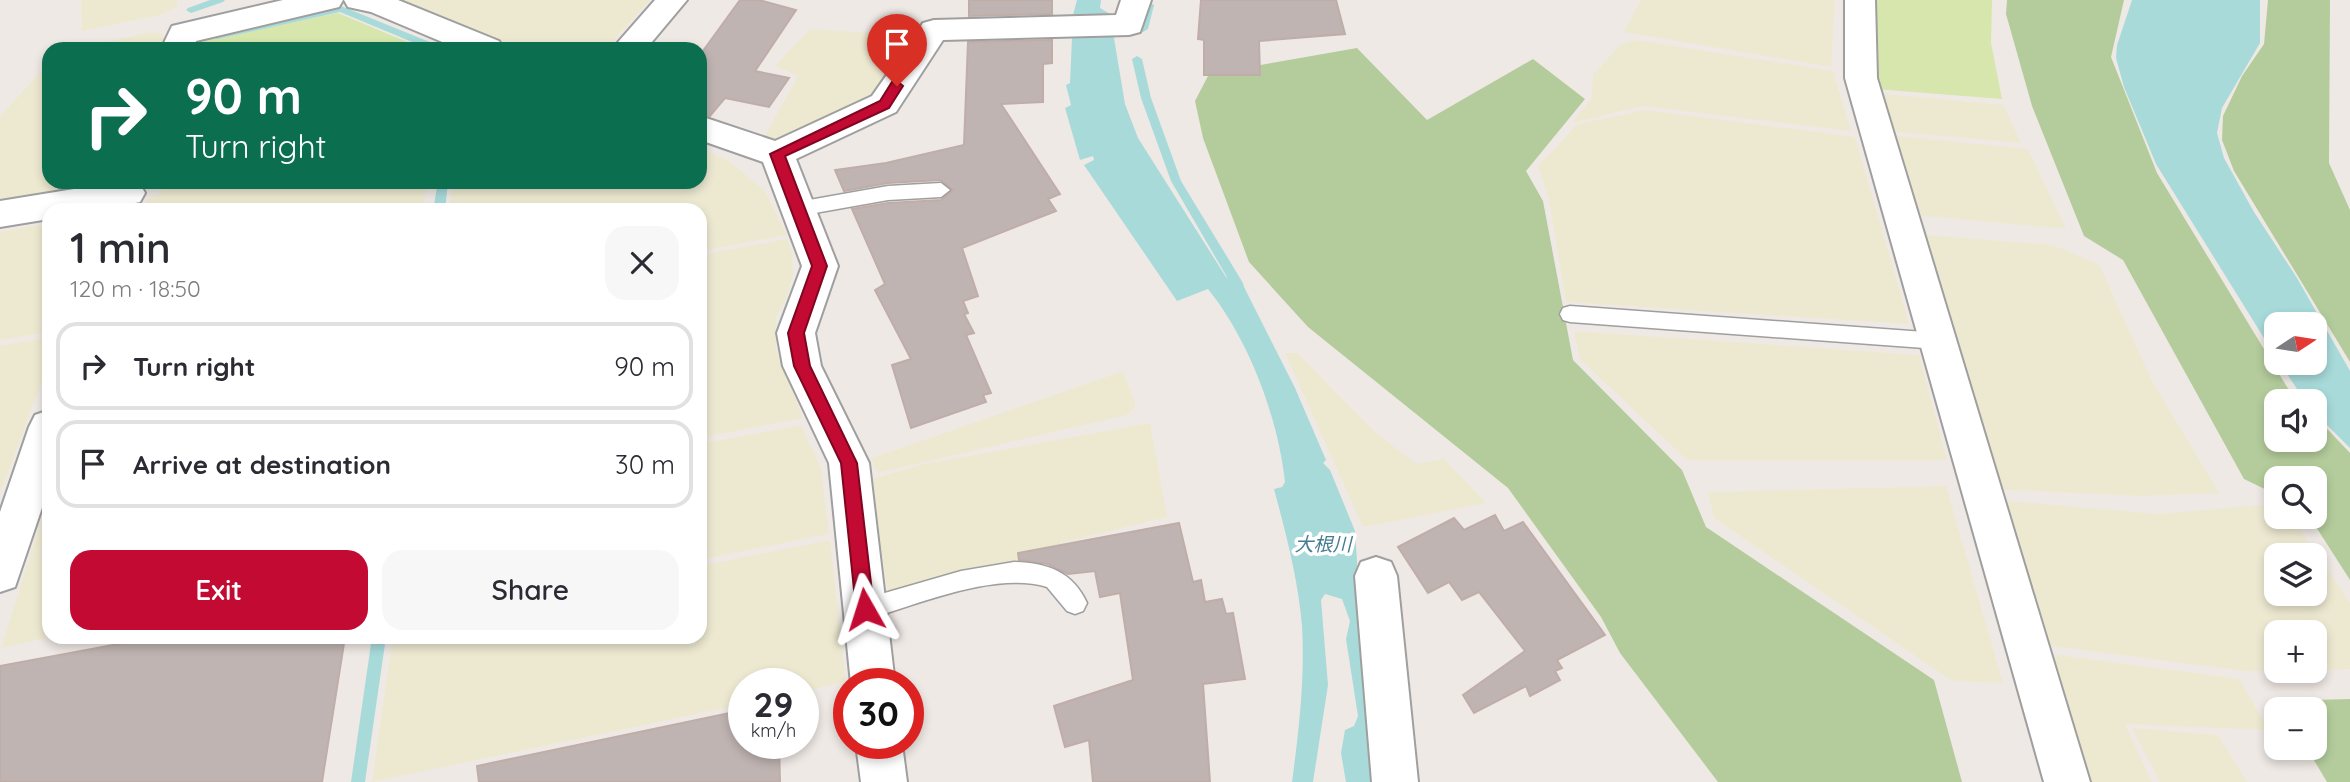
<!DOCTYPE html>
<html lang="en">
<head>
<meta charset="utf-8">
<style>
  :root { --surface:#fff; --page:#f7f7f7; --text:#2b2b33; --muted:#7c7c81; --line:#e1e1e2; --accent:#c20a32 }
  body { margin:0; font-family:Quicksand,"Noto Sans JP",sans-serif; background:var(--page); color:var(--text); height:100vh; display:flex; flex-direction:column; font-size:26px; white-space:nowrap }
  * { box-sizing:border-box; margin:0 }
  p { font-size:23px; color:var(--muted) }
  .icon { flex:none; width:38px; height:38px; fill:none; stroke:currentColor; stroke-width:2; stroke-linecap:round; stroke-linejoin:round }
  .map { position:relative; flex:1; overflow:hidden }
  .panel { position:absolute; left:42px; top:203px; width:665px; height:441px; display:flex; flex-direction:column; background:var(--surface); border-radius:21px; box-shadow:0 4px 10px #0003 }
  .panel>* { flex:none }
  .hud { position:absolute; left:42px; top:42px; width:665px; height:147px; border-radius:21px; box-shadow:0 4px 10px #0003; background:#0b6e4f; color:#fff; overflow:hidden }
  .needle { width:46px; rotate:78deg }
  .tools { position:absolute; left:2264px; top:312px; display:grid; gap:14px }
  .tools a { display:grid; place-items:center; width:63px; height:63px; border-radius:14px; background:var(--surface); box-shadow:0 4px 10px #0003; font-size:35px }
  .speed { position:absolute; left:728px; top:668px; display:flex; gap:14px; font-size:35px; font-weight:700; text-align:center }
  .speed>* { display:grid; place-content:center; width:91px; height:91px; border-radius:50%; background:var(--surface); box-shadow:0 4px 10px #0003; line-height:1 }
  .speed small { font-size:18px; font-weight:400 }
  .speed .limit { border:10px solid #d22; background:#fff; color:#111 }
  .pin { position:absolute; display:grid; place-items:center; width:60px; height:60px; color:#fff; margin:-72px -30px; border-radius:50% 50% 50% 0; rotate:-45deg; box-shadow:0 0 7px #0007 }
  .pin .icon { rotate:45deg }
  .me { position:absolute; width:77px; margin:-38px; rotate:354deg; stroke-linejoin:round; filter:drop-shadow(0 0 5px #0008) }
  .turn { display:flex; align-items:center; gap:24px; height:147px; padding:0 28px; font-size:32px }
  .turn .icon { width:91px; height:91px; stroke-width:2.5 }
  .turn b { display:block; font-size:49px; line-height:60px }
  .round { display:grid; place-items:center; flex:none; width:74px; height:74px; border-radius:21px; background:var(--page) }
  .summary { display:flex; align-items:center; justify-content:space-between; height:119px; padding:0 28px }
  h1 { font-size:42px; font-weight:600; line-height:52px }
  .cta { display:flex; gap:14px; margin-top:auto; padding:14px 28px }
  .cta a { flex:1; height:80px; border-radius:21px; background:var(--accent); color:#fff; font-size:28px; font-weight:600; line-height:80px; text-align:center }
  .cta a+a { background:var(--page); color:var(--text) }
  ul { padding:0; list-style:none }
  li { display:flex; align-items:center; gap:21px; height:88px; margin:0 14px 10px; padding:0 14px; border:4px solid var(--line); border-radius:21px }
  li div { flex:1 }
  li b { display:block; font-size:26px }
  li em { font-style:normal }
  .map>svg:first-child { display:block }
</style>
</head>
<body>
<div class="map">
<svg width="2350" height="782" viewBox="0 0 2350 782">
  <rect width="100%" height="100%" fill="#efe9e5"/>
  <path fill="#ede9d1" fill-rule="evenodd" d="M81 0H177V7L160 15 82 31Z
    M397 0H650L606 49H515Z
    M1641 0H1835L1831 67 1624 32Z
    M810 29 903 35 895 64 876 99 778 145 763 139 798 76 775 66Z
    M150 32 162 34 168 40 150 43 148 49H77Z
    M1636 40 1833 71 1851 131 1642 106 1572 123 1592 98 1593 75 1621 44Z
    M49 63V182H99L96 190 0 208V116Z
    M1875 93 2004 105 2021 143 1886 131Z
    M1645 110 1855 137 1909 324 1566 302 1549 200 1538 166 1578 124Z
    M1888 135 2028 149 2066 229 1912 215Z
    M700 149 728 160 765 191 787 235 700 251V210H449L453 182H700Z
    M184 182H427L423 210H143L147 199 159 194 167 185Z
    M49 223V332L0 340V232Z
    M1915 234 2053 245 2099 264 2151 379 2219 493 2140 496 1991 489Z
    M787 239 792 252 793 274 787 296 776 317V349L803 418 700 438V255Z
    M1574 331 1919 355 1947 460H1687L1580 359Z
    M49 337V362L0 494V346Z
    M1285 353H1297L1376 433 1417 464 1444 459 1486 503 1363 527Z
    M1123 371 1136 406 1127 415 877 473 872 458Z
    M1150 423 1167 517 1061 543V553L889 595 868 480 924 464Z
    M801 425 821 468 829 534 700 560V444Z
    M1946 486 2003 683 1952 681 1714 518 1708 492Z
    M49 495 50 637 1 648Z
    M1996 500 2159 514 2260 505 2277 511V516L2292 517 2350 603V669L2315 670V632H2277V670H2300L2244 671 2044 645ZM2277 555H2315V593H2277Z
    M830 540 846 682 803 691V684H744V704L372 782 393 637H700V566Z
    M2050 654 2239 679 2269 730 2125 724 2152 782H2089Z
    M2132 728 2218 735 2247 782H2160Z"/>
  <path fill="#d6e6ad" d="M1874 0H1992L1991 43 2002 99 1875 89Z
    M338 13 424 49H201L203 41Z"/>
  <path fill="#b4cc9c" d="M2007 0H2124L2111 57 2157 173 2287 387 2300 401H2277V439H2315V416L2350 453V580L2309 516H2315V478H2277V495L2244 479 2123 260 2084 236 2032 106 2006 14Z
    M2268 0H2330L2329 163 2350 210V362L2234 171 2222 140 2223 116 2242 76 2264 44Z
    M1357 48 1427 120 1533 59 1585 99 1526 171 1543 201 1573 360 1682 470 1706 527 1934 680 1962 782H1718L1620 653 1601 617 1508 488 1308 327 1249 262 1203 138 1195 101 1209 74Z
    M2350 699V782H2327L2306 747H2315V709H2283L2279 701Z"/>
  <path fill="#a8dada" d="M1077 0H1101L1100 8 1110 14 1125 104 1138 138 1226 277 1244 287 1295 388 1326 460 1323 463 1330 470 1355 531 1372 782H1346L1341 753 1345 730 1354 726 1358 716 1346 639 1350 621 1342 599 1325 594 1321 600 1328 685 1313 782H1292C1299 730 1305 678 1302 626 1298 579 1286 534 1274 489L1282 487 1285 482C1278 417 1249 340 1208 289L1177 301 1084 165 1094 160 1093 156 1080 160 1065 108 1071 105 1066 85 1070 83 1073 15Z
    M2132 0H2260V43L2222 108 2217 133 2224 158 2254 212 2297 278 2350 371V448L2315 413V401H2305L2279 362H2315V324H2277V359L2156 164 2124 87 2116 58 2117 45Z"/>
  <g fill="none" stroke-linecap="round" stroke-linejoin="round">
    <path fill="#a8dada" fill-rule="evenodd" d="M210 0H225L223 2 191 13 186 10 188 8Z
      M1149 2 1154 5 1148 29 1143 32 1138 29 1144 5Z
      M341 6 442 47 443 49H429L340 12 217 39 212 36 217 33Z
      M157 43 161 44V49H151L153 44Z
      M1137 56 1142 59 1151 98 1181 181 1243 283 1247 299 1245 302H1237L1231 284 1171 181 1141 98 1132 59Z
      M438 182H448L445 210H433Z
      M372 637H386L365 782H351Z"/>
  </g>
  <path fill="#bfb4b2" stroke="#c0ada8" stroke-width="2" d="M740 0H759L796 10 755 71 789 78 769 107 725 98 710 116 700 114V55Z
    M969 0H1052V14L969 16Z
    M1201 0H1336L1345 34 1259 41 1260 75H1204V40L1198 39Z
    M1052 40V63L1043 64V102L1001 104 1060 194 1048 199 1056 211 962 248 978 296 963 301 968 313 964 314 974 333 966 335 991 393 983 395 986 402 911 428 892 365 911 359 875 290 885 284 852 209 888 203 941 200 953 190 941 180 888 183 844 191 835 170 886 163 964 145 968 42Z
    M1495 515 1504 531 1523 522 1605 635 1557 660 1562 668 1555 671 1560 680 1530 696 1526 686 1474 713 1463 695 1525 651 1479 592 1462 600 1449 582 1428 593 1398 547 1454 518 1464 530Z
    M1179 523 1193 582 1201 580 1205 602 1222 599 1226 614 1233 613 1245 679 1203 684 1210 782H1093L1089 740 1065 747 1054 706 1133 680 1120 593 1100 597 1095 571 1068 574 1048 564 1019 560 1018 553Z
    M156 637H345L322 782H0V666Z
    M744 710V744H779L780 782H479L477 766Z"/>
  <g fill="none" stroke-linecap="round" stroke-linejoin="round">
    <g stroke="#9f9f9f" stroke-width="3">
      <path id="lane" d="M941 183 950 190 941 197 888 200 798 216 789 209 798 202 888 186Z
        M1570 306 1938 333 1945 335 1948 341 1945 347 1938 349 1570 322 1563 320 1560 314 1563 308Z
        M1014 562C1047 563 1072 571 1087 603L1083 611 1075 614 1067 611 1047 587C995 571 916 605 865 620L857 617 853 609 857 601 961 571Z"/>
    </g>
    <g stroke="#9f9f9f" stroke-width="4">
      <path id="street" d="M283 0H343L339 7 196 41 193 49H161L172 26Z
        M344 0H398L499 41 504 49H459L371 12 348 7Z
        M655 0H687L646 49H612Z
        M1121 0H1151L1140 32 1129 35 943 40 896 112 796 159 838 266 815 333 821 366 869 463 895 684H851L829 463 783 366 777 333 802 266 763 162 700 140V116L775 141 872 96 923 23 934 20 1116 15Z
        M1845 0H1875L1877 78 2090 782H2044L1845 78Z
        M117 182 140 184 145 193 140 202 103 210H49V219L0 227V201Z
        M49 410V487L15 587 0 592V512L29 427 35 415Z
        M1376 557 1391 562 1397 576 1418 782H1372L1355 576 1361 562Z
        M856 744H902L907 782H861Z"/>
    </g>
    <use href="#lane" fill="#fff" fill-rule="evenodd"/>
    <use href="#street" fill="#fff" fill-rule="evenodd"/>
  </g>
  <path fill="#c20a32" stroke="#7e0620" stroke-width="2" d="M897 81 903 86 889 108 785 156 827 266 804 333 810 366 857 463 874 609 871 615 865 617 859 615 856 609 841 463 794 366 788 333 812 266 770 154 880 101 892 82Z"/>
  <g text-anchor="middle" stroke-width="7" stroke-linejoin="round" paint-order="stroke">
    <g font-size="19" font-style="italic" fill="#467d92" stroke="#fff">
      <text x="1323" y="551">大根川</text>
    </g>
  </g>
</svg>
<div class="tools">
<a><svg class="needle" viewBox="-14 -14 28 28"><path d="M0-13l5 13h-10z" fill="#e53935"/><path d="M0 13l5-13h-10z" fill="#7c7c81"/></svg></a>
<a><svg class="icon" aria-label="sound" viewBox="0 0 24 24"><path d="M4 9h4l5-4v14l-5-4H4zM17 9q2 3 0 6"/></svg></a>
<a><svg class="icon" aria-label="search" viewBox="0 0 24 24"><circle cx="10" cy="10" r="6"/><path d="M15 15l6 6"/></svg></a>
<a><svg class="icon" aria-label="layers" viewBox="0 0 24 24"><path d="M12 4l9 5-9 5-9-5zM3 14l9 5 9-5"/></svg></a>
<a>+</a>
<a>−</a>
</div>
<div class="speed"><div>29<small>km/h</small></div><div class="limit">30</div></div>
<div class="pin" style="left:897px;top:86px;background:#d93025"><svg class="icon" aria-label="arrive" viewBox="0 0 24 24"><path d="M6 21V4h12l-3 4 3 4H6"/></svg></div>
<svg class="me" style="left:865px;top:609px" viewBox="-20 -20 40 40"><path d="M0-17L14 15 0 8-14 15z" fill="#c20a32" stroke="#fff" stroke-width="4"/></svg>
<div class="hud">
<div class="turn"><svg class="icon" aria-label="right" viewBox="0 0 24 24"><path d="M7 20v-9h11M14 6l5 5-5 5"/></svg><div><b>90 m</b>Turn right</div></div>
</div>
<section class="panel">
<div class="summary"><div><h1>1 min</h1><p>120 m · 18:50</p></div><a class="round"><svg class="icon" aria-label="close" viewBox="0 0 24 24"><path d="M6 6l12 12M18 6L6 18"/></svg></a></div>
<ul>
<li><svg class="icon" aria-label="right" viewBox="0 0 24 24"><path d="M7 20v-9h11M14 6l5 5-5 5"/></svg><div><b>Turn right</b></div><em>90 m</em></li>
<li><svg class="icon" aria-label="arrive" viewBox="0 0 24 24"><path d="M6 21V4h12l-3 4 3 4H6"/></svg><div><b>Arrive at destination</b></div><em>30 m</em></li>
</ul>
<div class="cta"><a>Exit</a><a>Share</a></div>
</section>
</div>
</body>
</html>
